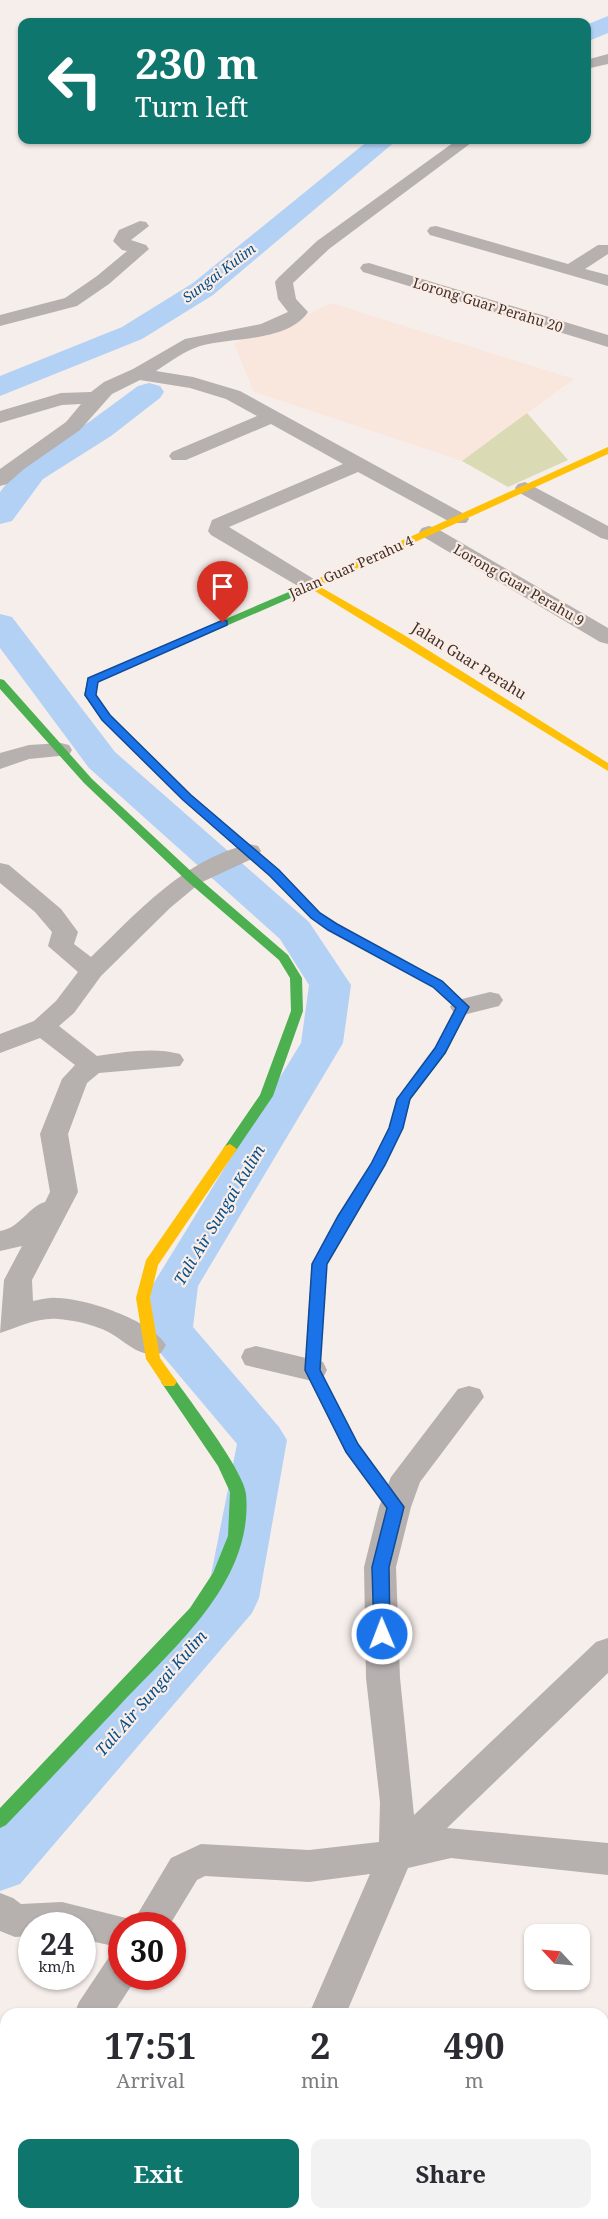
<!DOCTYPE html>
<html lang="en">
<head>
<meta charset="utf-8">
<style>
  :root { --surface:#fff; --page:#f2f2f3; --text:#2b2b33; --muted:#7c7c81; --accent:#0f766e }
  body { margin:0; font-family:"Noto Serif",serif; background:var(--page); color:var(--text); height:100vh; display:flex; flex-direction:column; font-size:22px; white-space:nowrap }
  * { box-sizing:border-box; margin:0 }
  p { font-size:20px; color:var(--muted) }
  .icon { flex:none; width:33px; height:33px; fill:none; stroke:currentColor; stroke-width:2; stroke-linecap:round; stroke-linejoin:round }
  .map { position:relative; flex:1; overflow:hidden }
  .side { position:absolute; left:0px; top:2008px; width:609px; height:212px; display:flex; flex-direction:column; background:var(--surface); border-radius:18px 18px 0 0; box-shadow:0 2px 4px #0004 }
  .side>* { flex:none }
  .top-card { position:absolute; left:18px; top:18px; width:573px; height:126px; border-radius:12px; box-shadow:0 2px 4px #0004; background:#0f766e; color:#fff; overflow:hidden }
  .needle { width:39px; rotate:296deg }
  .buttons { position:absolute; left:524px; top:1924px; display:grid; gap:12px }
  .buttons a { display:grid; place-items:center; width:66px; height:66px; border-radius:12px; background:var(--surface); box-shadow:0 2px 4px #0004; font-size:30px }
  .speed { position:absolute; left:18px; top:1912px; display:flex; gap:12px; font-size:30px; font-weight:700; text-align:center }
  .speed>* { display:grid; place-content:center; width:78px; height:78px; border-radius:50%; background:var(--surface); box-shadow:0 2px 4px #0004; line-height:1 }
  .speed small { font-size:15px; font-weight:400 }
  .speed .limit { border:9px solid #d22; background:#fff; color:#111 }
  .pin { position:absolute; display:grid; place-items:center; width:51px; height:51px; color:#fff; margin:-62px -26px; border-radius:50% 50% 50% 0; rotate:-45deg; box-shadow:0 0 6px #0007 }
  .pin .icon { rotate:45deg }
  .me { position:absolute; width:66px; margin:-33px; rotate:359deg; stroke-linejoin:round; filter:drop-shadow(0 0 4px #0008) }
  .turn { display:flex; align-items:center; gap:21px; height:126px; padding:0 18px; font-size:27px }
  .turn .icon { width:78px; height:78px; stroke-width:2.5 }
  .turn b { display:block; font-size:42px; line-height:51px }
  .eta { display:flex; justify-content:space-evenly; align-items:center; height:102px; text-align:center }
  .eta b { font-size:36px; font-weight:700; line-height:42px }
  .button { display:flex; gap:12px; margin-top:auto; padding:12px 18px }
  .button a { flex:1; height:69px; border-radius:12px; background:var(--accent); color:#fff; font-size:24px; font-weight:700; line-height:69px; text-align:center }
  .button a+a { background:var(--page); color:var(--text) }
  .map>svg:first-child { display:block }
</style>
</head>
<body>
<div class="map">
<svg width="608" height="2219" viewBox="0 0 608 2219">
  <rect width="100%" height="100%" fill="#f6eeea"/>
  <path fill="#f9e7dd" d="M331 303 574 379 462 461 254 392 234 344 252 333 274 331Z"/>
  <path fill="#dadab5" d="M527 413 568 460 508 487 462 461Z"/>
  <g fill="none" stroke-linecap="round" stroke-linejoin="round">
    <path fill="#b2d1f5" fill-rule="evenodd" d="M608 16V33L586 42V25Z
      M369 140H397L213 295 142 339 0 396V376L122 327 193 283Z
      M149 383 160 386 164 392 160 398 111 436 43 479 12 521 0 524V492L21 465 89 422 138 386Z
      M0 614 12 617 115 752 309 922 351 985 343 1043 198 1286 193 1327 279 1427 287 1440 259 1598 252 1613 20 1884 0 1891V1825L208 1590 237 1444 152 1343 145 1331 152 1286 301 1043 309 985 280 939 89 768 0 648Z"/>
    <path fill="#b6b0af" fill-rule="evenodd" d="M608 54V64L586 69V60Z
      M457 140H475L329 249 293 283 296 299 308 312C288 342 232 337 200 346 184 351 170 362 156 371L193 377 240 391 466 515 469 519 466 523H452L358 472 229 527 317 581 321 585 317 589 310 591 303 589 211 535 208 531 212 520 343 464 271 424 186 460H172L169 456 172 452 257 416 226 399 190 388 140 380 112 394 80 430 24 469 7 484 0 486V469L66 422 81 404 62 405 0 423V411L61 393 91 392 104 382 133 369 185 339 261 324 288 312 278 299 275 282 278 278 317 241Z
      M140 221 146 222 149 226 131 240 146 245 149 249 109 284 77 306 0 326V315L65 298 97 276 127 251 122 250 113 241 119 230Z
      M436 226 568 264 598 245H608V254L585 269 608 275V286L430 235 427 231 430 227Z
      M369 263 608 335V347L363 272 360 268 363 264Z
      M525 482 608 526V540L601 538 518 492 515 488 518 484Z
      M429 526 436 528 608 628V644L600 642 422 536 419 532 422 528Z
      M61 743 69 745 72 750 69 755 29 759 0 769V753L29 745Z
      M249 844 258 846 261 851 258 856 200 883 170 908 101 976 74 1013 59 1026 97 1056C124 1052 154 1047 180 1054L184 1060 180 1066 99 1073 87 1083 68 1134 78 1192 32 1280 33 1301C40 1300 48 1297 56 1298 85 1298 151 1320 166 1345L161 1353C136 1360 122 1335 99 1328 87 1323 71 1320 58 1319 38 1317 19 1327 0 1333L4 1280 22 1246 0 1251V1231C20 1228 28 1207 45 1202L50 1192 40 1134 62 1079 75 1065 40 1038 0 1053V1034L34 1021 56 1001 78 972 48 946 52 932 35 912 0 883V863L9 865 61 909 78 932 74 944 91 957C138 912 183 860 249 844Z
      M490 992 499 994 503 1000 499 1006 463 1015 454 1013 450 1007 454 1001Z
      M256 1346 323 1362 327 1370 323 1378 312 1381 245 1365 241 1357 245 1349Z
      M469 1386 480 1389 484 1397 420 1482 411 1507 396 1567 400 1678 414 1815 596 1642 608 1638V1673L447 1828 608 1843V1875L451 1858 408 1868 346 2014H309L370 1874 309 1882 205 1876 197 1880 169 1926H122V1948L82 1939V1926H32V1936L15 1937 0 1931V1893L13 1898 21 1904 62 1902 134 1920 171 1858 201 1844 309 1850 379 1842 380 1802 366 1678 364 1567 379 1507 391 1477 458 1389Z
      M122 1953V1977H137L113 2014H74L79 2002 109 1957Z
      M38 2214H80L82 2219H40Z
      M194 2214H235L233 2219H192Z"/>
    <path fill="#4caf50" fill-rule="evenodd" d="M319 579 324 582 323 584 97 682 96 695 110 716 180 785 182 787 180 789H172L102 720 84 695 88 678Z
      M0 679 4 680 92 779 195 875 288 955 302 978 303 1011 273 1096 235 1152 230 1154 223 1149 260 1095 291 1011 290 978 279 960 187 881 84 783 0 689Z
      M361 939 443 981 469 1007 446 1053 410 1100 403 1128 385 1165 349 1221 326 1264 321 1334 319 1338H309L307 1334 312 1264 338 1216 372 1164 389 1128 397 1099 435 1048 456 1008 433 987 357 946 355 943 357 940Z
      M169 1376 174 1378C190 1401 244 1471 246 1494 254 1582 173 1648 119 1706 81 1746 44 1786 6 1825L0 1828V1808L190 1608 213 1573 228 1536 230 1492 218 1466 161 1382 164 1378Z"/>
    <path fill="#ffc107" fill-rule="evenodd" d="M608 447V454L323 584 317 585 404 635 608 763V771L305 585 310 582 315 583V580Z
      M176 783 180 785 278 870 320 913 365 940 367 943 365 946H357L312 919 270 876 172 789 170 787 172 785Z
      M230 1144 237 1149 158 1265 150 1298 160 1358 177 1382 174 1386H164L146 1359 136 1298 146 1260 225 1146Z
      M314 1329 319 1330 321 1334 319 1370 358 1444 401 1503 403 1507 401 1511 395 1513 389 1511 347 1452 305 1370 307 1334 309 1330Z"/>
  </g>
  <path fill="#1a73e8" stroke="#114b97" stroke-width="1.5" d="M223 620 227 621V625L98 682 96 695 110 715 191 795 279 870 320 913 337 924 442 981 469 1007 445 1053 410 1099 403 1128 385 1165 327 1264 320 1370 358 1444 404 1507 389 1567 390 1634 388 1638 382 1640 376 1638 374 1634 372 1567 387 1508 346 1452 305 1370 312 1264 338 1216 371 1164 389 1128 397 1099 435 1048 456 1008 433 987 328 930 311 918 270 876 183 800 102 720 85 695 88 678Z"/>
  <g text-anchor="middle" stroke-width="4.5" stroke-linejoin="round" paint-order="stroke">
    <g font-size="14" font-style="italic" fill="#03508d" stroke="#fbede5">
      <text transform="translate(219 273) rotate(-37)" y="5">Sungai Kulim</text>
    </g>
    <g font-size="14" fill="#3d3028" stroke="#fbede5">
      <text transform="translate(488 305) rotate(17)" y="5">Lorong Guar Perahu 20</text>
      <text transform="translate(351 567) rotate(-24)" y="5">Jalan Guar Perahu 4</text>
      <text transform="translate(519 585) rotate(30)" y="5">Lorong Guar Perahu 9</text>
    </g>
    <g font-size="15" fill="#3d3028" stroke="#fbede5">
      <text transform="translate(469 661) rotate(32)" y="5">Jalan Guar Perahu</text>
    </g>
    <g font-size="16" font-style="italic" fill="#03508d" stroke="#fbede5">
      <text transform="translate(219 1215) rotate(-59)" y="6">Tali Air Sungai Kulim</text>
      <text transform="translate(151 1693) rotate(-49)" y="6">Tali Air Sungai Kulim</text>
    </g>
  </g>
</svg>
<div class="buttons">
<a><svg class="needle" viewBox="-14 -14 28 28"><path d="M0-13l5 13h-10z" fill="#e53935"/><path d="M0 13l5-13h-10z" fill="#7c7c81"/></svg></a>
</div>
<div class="speed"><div>24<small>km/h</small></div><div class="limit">30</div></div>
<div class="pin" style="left:223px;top:623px;background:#d93025"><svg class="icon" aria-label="arrive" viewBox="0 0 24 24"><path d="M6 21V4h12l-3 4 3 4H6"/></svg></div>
<svg class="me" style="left:382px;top:1634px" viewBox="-20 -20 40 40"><circle r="17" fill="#1a73e8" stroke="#fff" stroke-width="3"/><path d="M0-11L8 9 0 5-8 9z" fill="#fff"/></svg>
<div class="top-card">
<div class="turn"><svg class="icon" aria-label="left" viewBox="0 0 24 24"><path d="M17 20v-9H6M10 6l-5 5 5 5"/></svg><div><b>230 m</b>Turn left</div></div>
</div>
<section class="side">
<div class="eta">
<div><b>17:51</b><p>Arrival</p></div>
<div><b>2</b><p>min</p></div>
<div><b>490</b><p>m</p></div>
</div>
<div class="button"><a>Exit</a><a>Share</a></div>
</section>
</div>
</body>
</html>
